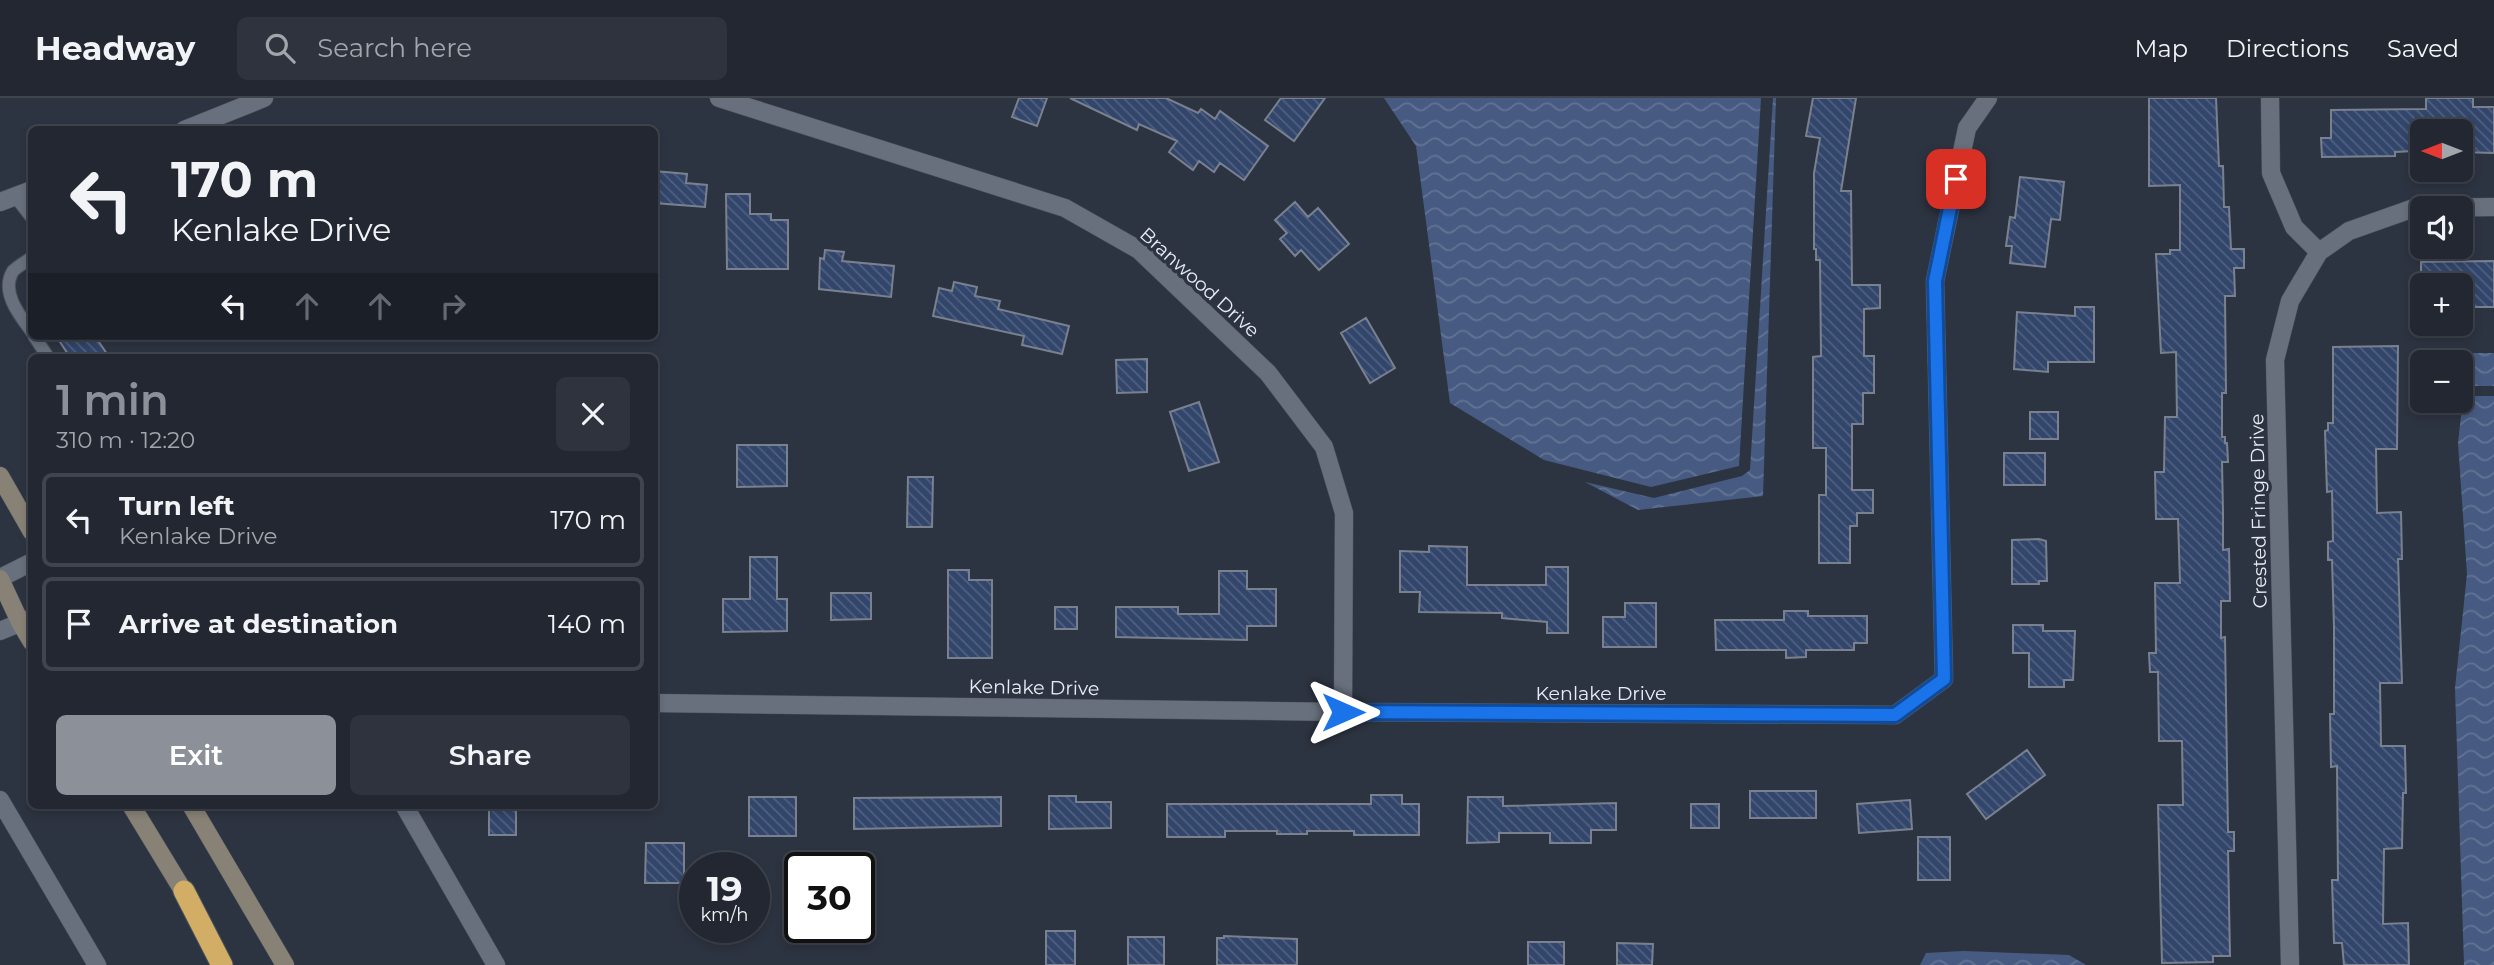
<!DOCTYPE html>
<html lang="en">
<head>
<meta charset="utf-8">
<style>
  :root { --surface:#222731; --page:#2e333d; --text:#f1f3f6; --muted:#a2a5ab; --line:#3f444d; --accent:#8c9099 }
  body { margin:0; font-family:Montserrat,sans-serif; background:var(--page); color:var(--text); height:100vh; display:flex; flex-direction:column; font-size:26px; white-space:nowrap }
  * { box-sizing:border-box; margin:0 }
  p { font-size:23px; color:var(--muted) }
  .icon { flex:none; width:38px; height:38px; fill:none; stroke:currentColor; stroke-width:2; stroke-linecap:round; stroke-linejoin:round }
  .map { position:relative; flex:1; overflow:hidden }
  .sheet { position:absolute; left:28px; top:256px; width:630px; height:455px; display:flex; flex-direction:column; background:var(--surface); border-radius:10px; box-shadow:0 4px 10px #0003,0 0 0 2px var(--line) }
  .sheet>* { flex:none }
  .banner { position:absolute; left:28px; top:28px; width:630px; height:214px; border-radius:10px; box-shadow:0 4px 10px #0003,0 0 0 2px var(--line); background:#222731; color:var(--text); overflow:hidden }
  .needle { width:46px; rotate:270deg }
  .tools { position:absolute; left:2410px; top:21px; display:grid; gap:14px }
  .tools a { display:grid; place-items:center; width:63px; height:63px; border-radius:10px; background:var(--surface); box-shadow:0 4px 10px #0003,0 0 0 2px var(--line); font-size:35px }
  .speed { position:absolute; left:679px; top:754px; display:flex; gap:14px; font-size:35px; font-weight:700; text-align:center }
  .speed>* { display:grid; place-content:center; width:91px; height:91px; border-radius:50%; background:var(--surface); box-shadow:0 4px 10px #0003,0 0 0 2px var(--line); line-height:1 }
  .speed small { font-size:18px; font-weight:400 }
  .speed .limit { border:4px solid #111; border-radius:10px; background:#fff; color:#111 }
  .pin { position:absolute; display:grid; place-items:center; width:60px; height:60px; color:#fff; margin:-30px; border-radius:14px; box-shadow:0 4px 10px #0006 }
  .me { position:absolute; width:77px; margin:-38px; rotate:90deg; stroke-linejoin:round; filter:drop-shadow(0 0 5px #0008) }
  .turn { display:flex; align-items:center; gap:24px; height:147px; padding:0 28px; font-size:32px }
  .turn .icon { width:91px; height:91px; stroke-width:2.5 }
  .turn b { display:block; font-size:49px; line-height:60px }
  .lanes { display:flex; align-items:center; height:66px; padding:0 28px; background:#0003; justify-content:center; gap:35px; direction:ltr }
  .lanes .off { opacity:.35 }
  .round { display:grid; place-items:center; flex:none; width:74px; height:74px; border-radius:10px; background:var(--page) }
  .summary { display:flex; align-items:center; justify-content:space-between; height:119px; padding:0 28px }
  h1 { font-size:42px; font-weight:600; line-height:52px; color:var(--accent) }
  .cta { display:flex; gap:14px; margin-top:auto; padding:14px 28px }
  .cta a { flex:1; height:80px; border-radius:10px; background:var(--accent); color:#fff; font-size:28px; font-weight:600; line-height:80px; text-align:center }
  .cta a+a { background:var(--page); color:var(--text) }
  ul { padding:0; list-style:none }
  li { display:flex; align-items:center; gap:21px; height:94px; margin:0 14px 10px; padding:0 14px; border:4px solid var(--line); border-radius:10px }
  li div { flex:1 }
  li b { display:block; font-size:26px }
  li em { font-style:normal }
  header { display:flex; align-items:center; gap:42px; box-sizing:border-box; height:98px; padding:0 35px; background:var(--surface); border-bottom:2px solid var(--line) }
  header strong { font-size:33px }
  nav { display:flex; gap:38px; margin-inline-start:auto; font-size:24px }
  .search { width:490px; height:63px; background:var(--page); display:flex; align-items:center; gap:18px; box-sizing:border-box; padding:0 24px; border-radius:10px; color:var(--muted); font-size:26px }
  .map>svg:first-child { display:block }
</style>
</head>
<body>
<header>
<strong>Headway</strong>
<div class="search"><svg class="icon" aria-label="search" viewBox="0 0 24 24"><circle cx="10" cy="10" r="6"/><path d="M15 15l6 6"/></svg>Search here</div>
<nav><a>Map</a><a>Directions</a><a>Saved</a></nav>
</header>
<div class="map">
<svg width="2494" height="867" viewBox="0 0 2494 867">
  <defs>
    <pattern id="water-waves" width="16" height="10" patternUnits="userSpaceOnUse" patternTransform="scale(1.75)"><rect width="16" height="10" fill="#475b82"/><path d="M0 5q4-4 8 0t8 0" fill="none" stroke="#627394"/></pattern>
    <pattern id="building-back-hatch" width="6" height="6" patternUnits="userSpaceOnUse" patternTransform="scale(1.75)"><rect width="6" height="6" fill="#32456a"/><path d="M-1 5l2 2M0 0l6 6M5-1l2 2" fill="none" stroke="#506080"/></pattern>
  </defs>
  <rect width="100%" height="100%" fill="#2d3441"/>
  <path fill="url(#water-waves)" d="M1384 0H1761L1739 368 1651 389 1544 362 1450 305 1416 48Z
    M1773 0H1776L1763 398 1638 412 1585 384 1654 400 1742 378 1750 372Z
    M2454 255H2494V288H2470L2461 294 2460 264H2454Z
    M2473 298H2494V867H2464L2455 590 2467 476 2458 345 2462 309Z
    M1964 853 2069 857 2086 867H1920L1926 855Z"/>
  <path fill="url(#building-back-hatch)" stroke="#798190" stroke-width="2" d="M1019 0H1047L1037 28 1012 19Z
    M1070 0H1166L1198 15 1201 11 1215 21 1220 13 1268 48 1244 82 1220 65 1214 74 1199 63 1193 72 1169 54 1177 43 1139 26 1137 32Z
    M1281 0H1325L1294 43 1265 22Z
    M1813 0H1856L1841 93H1851L1852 187H1880V210L1864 211V258H1874V295H1863V326H1852V392H1873V415H1857V428H1850V465H1819V397H1826V350H1813V259L1821 258 1820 162H1816V151H1814V75L1820 40 1806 38Z
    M2149 0H2216L2219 68H2223L2224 109H2229L2231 151H2244V170H2234L2235 198H2225L2226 295H2222V339H2225V345H2227L2228 364H2222L2223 414V452L2229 451 2230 503H2221V540L2225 539 2228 734H2234V753H2228L2230 858H2213V864L2162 865 2158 707H2183L2182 643H2159L2158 574H2150L2149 555H2156L2155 485H2180L2178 421H2156L2155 374H2164L2165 319H2177L2176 254 2161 255 2156 156H2170V152H2180V87L2149 88Z
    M2426 0H2473V9H2494V55L2460 54V33H2412L2413 53 2395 54V58L2322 59 2321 40H2331V12L2426 11Z
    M654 73 687 76 686 85 707 87 705 109 654 105Z
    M2020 79 2064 84 2060 122 2051 121 2045 169 2010 165 2012 148H2006L2010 119 2015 120Z
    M726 96H750V116H771V122H788V171H727Z
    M1295 104 1308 119 1318 110 1349 146 1319 172 1301 152 1295 158 1280 141 1287 135 1275 122Z
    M825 152 844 154 842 163 894 168 891 199 819 191 820 160 824 161Z
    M2494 163V209H2460V187H2421V164Z
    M954 184 977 189 975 198 1000 203 998 211 1069 228 1062 256 1022 247 1024 238 933 218 939 190 952 193Z
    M2075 209H2094V264H2048V274L2014 271 2017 214 2075 218Z
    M1366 220 1395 270 1370 285 1341 235Z
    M56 238H95L109 259H70Z
    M2398 248 2397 351H2376L2377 415 2401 414 2402 461H2398L2402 585H2380L2381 648H2405V652L2406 695H2403L2402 750 2384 751 2383 826 2408 825 2409 867H2344L2342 845H2334L2332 782H2338L2337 668 2331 669 2330 616H2334V529L2332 462H2328V444L2333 443 2332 393 2327 394 2325 333 2328 332V325H2333V249Z
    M1147 261V294L1117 295 1116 262Z
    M1199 304 1219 364 1189 373 1170 314Z
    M2030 314H2058V341H2030Z
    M737 347H787V388L737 389Z
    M2004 355H2045V387H2004Z
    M908 379H933L932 429H907Z
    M2039 441 2046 443 2047 483H2039V486H2012V442Z
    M1429 448 1467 449V487H1546V469H1568V535H1547V524L1502 520V515L1419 514 1420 494H1400V453L1429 454Z
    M750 459H777V501H787V533L723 534V501H750Z
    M948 472H969V482H992V560H948Z
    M1219 473H1247V491H1276V528H1247V542L1116 539V509H1178V516H1219Z
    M831 495H871V521L831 522Z
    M1625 505H1656V549H1603V519H1625Z
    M1055 509H1077V531H1055Z
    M1784 513H1808V518H1867V545H1854V552H1806V559L1786 560V552H1716L1715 522H1784Z
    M2013 527H2043V533H2075L2073 582H2064V589H2029V555H2013Z
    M2027 652 2045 677 1986 721 1967 696Z
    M1750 693H1816V720H1750Z
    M1371 697H1402V706H1419V737H1354V733H1307V736H1277V733H1225V739H1167V706H1371Z
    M1049 698H1076V704H1111V730L1049 731Z
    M749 699H796V738H749Z
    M1001 699V728L854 731V700Z
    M1468 699H1503V708L1616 705V732H1591V745H1550V735H1499V744L1467 745Z
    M1910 702 1912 731 1859 735 1857 706Z
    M1691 706H1719V730H1691Z
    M489 707H516V737H489Z
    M1918 739H1950V782H1918Z
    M646 745H684V785H645Z
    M1046 833H1075V867H1046Z
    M1224 838 1297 841V867H1217V840H1224Z
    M1128 839H1164V867H1128Z
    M1528 844H1564V867H1528Z
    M1617 845 1653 846 1652 867H1617Z"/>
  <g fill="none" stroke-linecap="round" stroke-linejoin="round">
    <g stroke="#4c525c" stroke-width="14">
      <path id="service" d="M15 98 32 120
        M32 159C26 164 18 168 13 173 0 194 20 218 32 234
        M34 238 48 259"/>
    </g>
    <g stroke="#4c525c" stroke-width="19">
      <path id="minor" d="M719 0 1065 110 1139 152 1268 275 1324 349 1344 415 1343 614
        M2270 0 2271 75 2294 129 2319 154
        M184 32 264 0
        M0 104 32 92
        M0 480 32 464
        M0 533 32 520
        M654 605 1343 614 1895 617 1944 581 1935 183 1967 30 1988 0
        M0 702 97 867
        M404 707 496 867
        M2290 867 2275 262 2290 203 2319 154 2349 133 2414 110 2494 109"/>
    </g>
    <g stroke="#4c525c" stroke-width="19">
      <path id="secondary" d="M0 378 32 434
        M0 481 20 524 32 544
        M131 707 190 804
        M191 707 285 867"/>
    </g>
    <g stroke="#4c525c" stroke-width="23">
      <path id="motorway" d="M184 793 222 867"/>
    </g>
    <use href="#service" stroke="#68707e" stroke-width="12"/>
    <use href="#minor" stroke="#68707e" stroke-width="18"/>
    <use href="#secondary" stroke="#888276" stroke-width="18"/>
    <use href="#motorway" stroke="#d2ad65" stroke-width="21"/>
  </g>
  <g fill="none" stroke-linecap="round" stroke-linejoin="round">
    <g stroke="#114b97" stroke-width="18">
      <path id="route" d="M1343 614 1895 617 1944 581 1935 183 1956 81"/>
    </g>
    <use href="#route" stroke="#1a73e8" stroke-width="12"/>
  </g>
  <g text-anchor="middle" stroke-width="7" stroke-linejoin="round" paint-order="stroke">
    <g font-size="19" fill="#e7ecf4" stroke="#2d3441">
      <text transform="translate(1200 184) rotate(42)" y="7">Branwood Drive</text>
      <text transform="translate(2258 413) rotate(-91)" y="7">Crested Fringe Drive</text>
      <text transform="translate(1034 589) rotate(1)" y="7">Kenlake Drive</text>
      <text x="1601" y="602">Kenlake Drive</text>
    </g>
  </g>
</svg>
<div class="tools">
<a><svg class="needle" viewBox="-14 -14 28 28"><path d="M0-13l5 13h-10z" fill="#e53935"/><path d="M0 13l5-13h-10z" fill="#a2a5ab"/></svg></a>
<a><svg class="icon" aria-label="sound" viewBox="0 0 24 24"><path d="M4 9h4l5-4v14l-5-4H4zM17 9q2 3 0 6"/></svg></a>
<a>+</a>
<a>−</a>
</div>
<div class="speed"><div>19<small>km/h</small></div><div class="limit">30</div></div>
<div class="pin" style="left:1956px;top:81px;background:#d93025"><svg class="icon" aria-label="arrive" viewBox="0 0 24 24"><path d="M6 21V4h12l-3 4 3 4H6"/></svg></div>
<svg class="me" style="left:1343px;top:614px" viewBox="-20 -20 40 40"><path d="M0-17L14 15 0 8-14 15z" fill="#1a73e8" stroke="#fff" stroke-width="4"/></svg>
<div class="banner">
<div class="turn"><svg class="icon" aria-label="left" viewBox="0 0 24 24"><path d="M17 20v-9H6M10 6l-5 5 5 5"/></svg><div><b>170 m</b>Kenlake Drive</div></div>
<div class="lanes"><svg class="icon" aria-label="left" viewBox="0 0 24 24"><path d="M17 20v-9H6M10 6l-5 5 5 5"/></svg><svg class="icon off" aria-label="ahead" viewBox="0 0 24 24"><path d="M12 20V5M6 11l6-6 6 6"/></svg><svg class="icon off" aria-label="ahead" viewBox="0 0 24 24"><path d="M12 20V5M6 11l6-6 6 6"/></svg><svg class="icon off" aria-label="right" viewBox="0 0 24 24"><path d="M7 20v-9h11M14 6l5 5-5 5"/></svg></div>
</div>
<section class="sheet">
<div class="summary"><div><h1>1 min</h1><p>310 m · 12:20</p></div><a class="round"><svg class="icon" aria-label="close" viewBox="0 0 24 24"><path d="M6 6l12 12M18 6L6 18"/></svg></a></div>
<ul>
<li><svg class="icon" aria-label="left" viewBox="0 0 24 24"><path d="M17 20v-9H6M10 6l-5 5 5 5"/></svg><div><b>Turn left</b><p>Kenlake Drive</p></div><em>170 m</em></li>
<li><svg class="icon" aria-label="arrive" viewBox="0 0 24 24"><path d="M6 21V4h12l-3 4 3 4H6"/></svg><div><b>Arrive at destination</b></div><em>140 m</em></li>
</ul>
<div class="cta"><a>Exit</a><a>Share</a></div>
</section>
</div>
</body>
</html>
